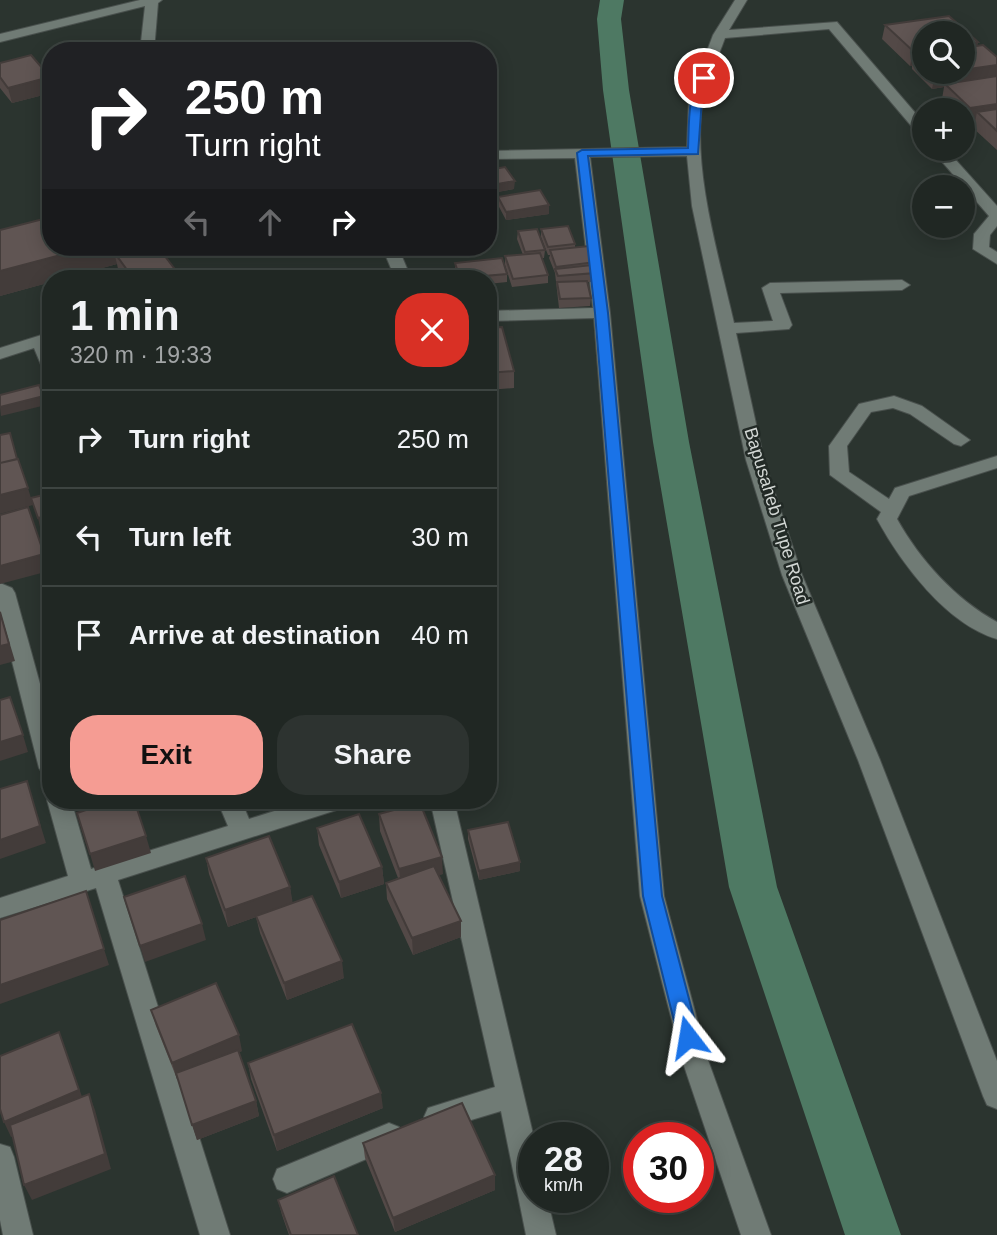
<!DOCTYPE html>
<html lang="en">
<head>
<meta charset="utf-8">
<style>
  :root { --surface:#202723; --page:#2d3330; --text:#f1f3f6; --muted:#a2a5a6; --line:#3d4441; --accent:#f59c93 }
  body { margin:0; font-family:Helvetica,sans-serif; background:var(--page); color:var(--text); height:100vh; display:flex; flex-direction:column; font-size:26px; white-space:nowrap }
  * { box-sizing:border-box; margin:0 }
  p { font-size:23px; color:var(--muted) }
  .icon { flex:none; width:38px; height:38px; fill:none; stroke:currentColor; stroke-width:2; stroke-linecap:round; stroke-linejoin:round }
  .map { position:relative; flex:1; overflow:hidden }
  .sheet { position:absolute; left:42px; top:270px; width:455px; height:539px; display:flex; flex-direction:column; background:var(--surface); border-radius:28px; box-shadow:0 4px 18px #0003,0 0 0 2px var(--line) }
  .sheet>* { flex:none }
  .hud { position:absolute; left:42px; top:42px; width:455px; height:214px; border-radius:28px; box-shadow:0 4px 18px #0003,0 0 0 2px var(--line); background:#202124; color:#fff; overflow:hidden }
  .tools { position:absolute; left:912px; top:21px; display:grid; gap:14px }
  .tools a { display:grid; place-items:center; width:63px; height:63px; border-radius:50%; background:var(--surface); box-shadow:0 4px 18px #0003,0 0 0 2px var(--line); font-size:35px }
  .speed { position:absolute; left:518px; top:1122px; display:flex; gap:14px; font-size:35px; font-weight:700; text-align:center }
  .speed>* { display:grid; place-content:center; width:91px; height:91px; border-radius:50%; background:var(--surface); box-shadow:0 4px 18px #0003,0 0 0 2px var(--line); line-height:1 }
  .speed small { font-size:18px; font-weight:400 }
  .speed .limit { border:10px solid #d22; background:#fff; color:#111 }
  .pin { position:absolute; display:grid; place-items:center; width:60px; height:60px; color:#fff; margin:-30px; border:4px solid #fff; border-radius:50%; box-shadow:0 2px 7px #0007 }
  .me { position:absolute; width:77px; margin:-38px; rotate:346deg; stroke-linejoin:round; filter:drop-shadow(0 0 5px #0008) }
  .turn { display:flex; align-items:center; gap:24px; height:147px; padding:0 28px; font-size:32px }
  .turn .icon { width:91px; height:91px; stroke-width:2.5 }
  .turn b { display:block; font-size:49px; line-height:60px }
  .lanes { display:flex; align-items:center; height:66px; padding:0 28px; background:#0003; justify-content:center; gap:35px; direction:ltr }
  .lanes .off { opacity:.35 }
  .round { display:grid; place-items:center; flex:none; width:74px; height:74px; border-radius:28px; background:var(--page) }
  .summary { display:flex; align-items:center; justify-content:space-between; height:119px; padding:0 28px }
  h1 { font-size:42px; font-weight:600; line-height:52px }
  .action { display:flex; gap:14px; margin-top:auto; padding:14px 28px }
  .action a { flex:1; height:80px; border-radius:28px; background:var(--accent); color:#111; font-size:28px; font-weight:600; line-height:80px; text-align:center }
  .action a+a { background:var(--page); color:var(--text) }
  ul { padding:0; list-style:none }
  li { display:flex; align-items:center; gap:21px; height:98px; padding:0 28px; border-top:2px solid var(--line) }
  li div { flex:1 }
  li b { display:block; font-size:26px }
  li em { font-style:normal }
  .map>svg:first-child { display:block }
</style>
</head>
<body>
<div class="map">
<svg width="997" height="1235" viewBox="0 0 997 1235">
  <rect width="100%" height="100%" fill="#2b342f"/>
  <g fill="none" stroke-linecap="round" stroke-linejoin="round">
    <path fill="#4e7963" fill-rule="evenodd" d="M600 0H624L621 19 629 90 689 442 777 887 901 1235H845L729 887 653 442 603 90 597 19Z"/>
    <g stroke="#49504d" stroke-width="2">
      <path id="minor" d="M140 0H162L158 3 154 51H140L145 6 0 42V34Z
        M735 0H747L729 30 837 22 924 123V136L919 135 829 29 725 38C718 58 707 79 703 99 691 166 719 257 734 323L773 321 762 288 770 283 902 280 910 285 902 290 780 293 792 325 789 329 736 333 764 460 802 575 880 760 997 1061V1109L987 1105 983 1096 858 760 782 575 746 460 692 206 687 156 590 157 610 313 664 896 708 1060 771 1235H741L682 1060 640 896 594 318 488 321V311L593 308 575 158 488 159V151L687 147 689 99 713 35Z
        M931 149H946L997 206V226L990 235 989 247 997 252V264L973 249 974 234 989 216Z
        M382 247H398L411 278H395Z
        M51 332V372L42 367 34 348 0 359V348Z
        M894 396 922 406 970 440 961 446 954 444 910 414 893 408 871 412 847 446 849 472 889 499 895 488 997 456V468L909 496 897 519C920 560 955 599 997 622V639C946 624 901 563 877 519L881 512 830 475 829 446 859 404Z
        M0 583 12 588 15 593 51 724V777L43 774 39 768 0 614Z
        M51 793V800H71L91 869 228 826 217 800H241L249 819 309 800H350L346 807 118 880 230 1235H200L96 888 0 918V898L68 876 47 800Z
        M430 800H454L534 1138V1197H547L556 1235H526L501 1111 438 1130 428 1126 424 1117 428 1108 495 1087Z
        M389 1123 399 1127 403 1136 399 1145 287 1193 277 1189 273 1179 277 1169Z
        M0 1144 10 1147 14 1157 33 1235H3L0 1220Z"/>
    </g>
    <use href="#minor" fill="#707b75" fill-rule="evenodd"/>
  </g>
  <path fill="#534947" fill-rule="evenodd" d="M949 16 978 42 977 46 983 45 997 57V150L973 128 975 122 967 123 962 119V110H953L942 99 944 87 932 89 912 69V66H910L882 39 885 25ZM924 33H962V72H924Z
    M0 63 51 83V93L12 103 0 88Z
    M488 170 514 189 492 193 488 187Z
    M498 197 549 205V214L506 220 498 205Z
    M541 229 575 244V247L596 262 595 271H594L595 282H587L591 298 590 306 559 308 555 273 549 258 550 255H548L541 237Z
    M0 230 51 247H129V248L177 272 178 278H124L118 269 117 264 65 278H51V282L0 296Z
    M518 231 545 250 544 258H542L548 275V283L512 287 505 265V256L523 255 517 239Z
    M455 263 507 274V282L488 284V278H457L455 271Z
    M488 328 514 371V388L488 390Z
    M488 671H490L491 714 488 715Z
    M488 729 492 754V763H488Z
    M379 814 443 874 438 875 461 937 413 955 387 899 386 883 398 878 380 831Z
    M317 828 382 867 384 884 341 898 319 845Z
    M468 830 520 871 479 880 468 839Z
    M206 858 290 887 292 903 344 978 287 1000 260 933 256 917 228 927 209 874Z
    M151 1010 242 1051 239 1052 256 1101 259 1116 197 1140 178 1079H177L156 1026Z
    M248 1063 383 1108 277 1151 251 1079Z
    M363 1143 495 1175V1190L395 1232 365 1158Z
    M278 1200 358 1235H289L282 1215Z"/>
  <path fill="#433c3a" d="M978 42 974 57 962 59V44Z
    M924 49V63L915 54 912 66H910L913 51Z
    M997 65V80L945 84 944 87 932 89 935 74 950 72H962V70Z
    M50 77 51 93 12 103 8 88Z
    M997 104V119L977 112 975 122 967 123 970 108Z
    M515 181 514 189 492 193V185Z
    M549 205V214L506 220V212Z
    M91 247H129L131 260 114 252 117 264 65 278H51V282L0 296V271Z
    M303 247H321L303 250Z
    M177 272 178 278H156Z
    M44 396 46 405 1 416 0 407Z
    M28 488 33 505 0 514V495Z
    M51 515V524L40 527 38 518Z
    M44 554 49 571 0 584V566Z
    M0 611 15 661 0 665Z
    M23 735 28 752 0 761V742Z
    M27 781 46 843 0 859V840Z
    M141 800H161L142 806Z
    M146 836 151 853 95 871 90 854Z
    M442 857 443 874 401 886 399 869Z
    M520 862V871L479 880V871Z
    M382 867 384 884 341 898 339 882Z
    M290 887 293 904 228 927 225 910Z
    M86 891 109 965 0 1004V985Z
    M461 921V937L413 955 412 938Z
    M202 924 206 940 145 962 140 946Z
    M342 961 344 978 287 1000 284 983Z
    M59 1032 85 1105 11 1137 4 1122Z
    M239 1035 242 1051 177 1079 172 1063Z
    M381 1093 383 1108 277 1151 274 1135Z
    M89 1094 95 1110 111 1169 32 1200 24 1185Z
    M256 1101 259 1116 197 1140 192 1125Z
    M495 1175V1190L395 1232 393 1218Z"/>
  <path fill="#605553" stroke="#433c3a" stroke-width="2" d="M949 16 978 42 962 44V33H924V49L913 51 885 25Z
    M983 45 997 57V65L962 70V48Z
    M924 53V63L915 54Z
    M31 55 50 77 8 88 0 77V63Z
    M933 72H950L935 74Z
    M997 76V104L970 108 945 84Z
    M997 109V131L977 112Z
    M505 167 515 181 492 185 488 179V170Z
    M540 190 549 205 506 212 498 197Z
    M51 217V247H91L0 271V230Z
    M568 226 575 244 548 247 541 229Z
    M537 229 545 250 525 252 518 231Z
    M589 246 596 262 556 267 550 250Z
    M135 247H158L177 272 156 278H133L114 252Z
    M540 253 548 275 513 279 505 256Z
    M502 258 507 274 460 278 455 263Z
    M592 265 595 273 558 276 555 269Z
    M587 281 591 298 560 299 557 282Z
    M502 327 514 371 488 373V328Z
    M39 385 44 396 0 407V395Z
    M10 433 17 459 0 463V435Z
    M18 459 28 488 0 495V463Z
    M51 493V515L38 518 31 498Z
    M28 507 44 554 0 566V515Z
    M0 612 9 644 0 646Z
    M488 671H490L491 706H488Z
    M10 697 23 735 0 742V700Z
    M488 729 492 754 488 755Z
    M27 781 40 826 0 840V789Z
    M116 800H134L146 836 90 854 77 813Z
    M420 803 442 857 399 869 379 814Z
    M359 814 382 867 339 882 317 828Z
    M508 822 520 862 479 871 468 830Z
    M269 836 290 887 225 910 206 858Z
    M434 866 461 921 412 938 386 883Z
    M185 876 202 924 140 946 124 897Z
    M86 891 104 949 0 985V920Z
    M312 896 342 961 284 983 256 916Z
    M216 983 239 1035 172 1063 151 1010Z
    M352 1024 381 1093 274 1135 248 1063Z
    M59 1032 79 1090 4 1122 0 1109V1056Z
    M238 1050 256 1101 192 1125 176 1073Z
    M89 1094 105 1154 24 1185 10 1125Z
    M462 1103 495 1175 393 1218 363 1143Z
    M334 1176 358 1235H291L278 1200Z"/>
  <path fill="#1a73e8" stroke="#114b97" stroke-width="2" d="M704 75 709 78 702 99 698 154 588 156 608 313 662 896 699 1037 696 1043 688 1046 681 1043 678 1037 643 896 595 313 577 153 582 150 688 148C689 130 687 84 704 75Z"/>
  <g text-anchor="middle" stroke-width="5" stroke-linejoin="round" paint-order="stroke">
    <g font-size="18" fill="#d2d7d4" stroke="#222a26">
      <text transform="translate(777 516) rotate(73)" y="6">Bapusaheb Tupe Road</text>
    </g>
  </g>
</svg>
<div class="tools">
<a><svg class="icon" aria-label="search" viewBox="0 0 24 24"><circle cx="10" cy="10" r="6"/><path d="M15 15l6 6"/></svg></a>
<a>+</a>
<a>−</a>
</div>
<div class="speed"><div>28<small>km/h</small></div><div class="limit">30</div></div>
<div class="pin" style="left:704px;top:78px;background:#d93025"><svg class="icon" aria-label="arrive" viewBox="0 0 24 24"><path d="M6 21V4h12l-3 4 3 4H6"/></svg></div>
<svg class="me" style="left:688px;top:1037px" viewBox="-20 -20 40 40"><path d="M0-17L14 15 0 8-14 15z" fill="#1a73e8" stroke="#fff" stroke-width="4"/></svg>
<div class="hud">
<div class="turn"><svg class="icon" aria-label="right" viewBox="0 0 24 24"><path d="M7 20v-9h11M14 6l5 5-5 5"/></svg><div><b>250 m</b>Turn right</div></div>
<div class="lanes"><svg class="icon off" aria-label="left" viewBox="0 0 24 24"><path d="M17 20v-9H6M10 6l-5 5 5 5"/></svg><svg class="icon off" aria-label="ahead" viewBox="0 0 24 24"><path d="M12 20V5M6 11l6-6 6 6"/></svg><svg class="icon" aria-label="right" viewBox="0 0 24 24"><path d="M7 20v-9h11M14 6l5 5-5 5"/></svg></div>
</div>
<section class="sheet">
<div class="summary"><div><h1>1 min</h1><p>320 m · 19:33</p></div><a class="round" style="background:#d93025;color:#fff"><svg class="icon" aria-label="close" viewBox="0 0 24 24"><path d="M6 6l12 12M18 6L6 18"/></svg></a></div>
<ul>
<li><svg class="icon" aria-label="right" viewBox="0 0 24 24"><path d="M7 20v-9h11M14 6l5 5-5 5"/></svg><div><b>Turn right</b></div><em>250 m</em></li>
<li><svg class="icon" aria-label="left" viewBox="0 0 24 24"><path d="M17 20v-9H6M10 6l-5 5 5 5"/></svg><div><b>Turn left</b></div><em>30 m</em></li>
<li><svg class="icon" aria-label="arrive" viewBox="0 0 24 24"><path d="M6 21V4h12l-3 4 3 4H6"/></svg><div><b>Arrive at destination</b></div><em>40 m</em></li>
</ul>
<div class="action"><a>Exit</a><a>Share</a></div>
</section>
</div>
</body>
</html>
